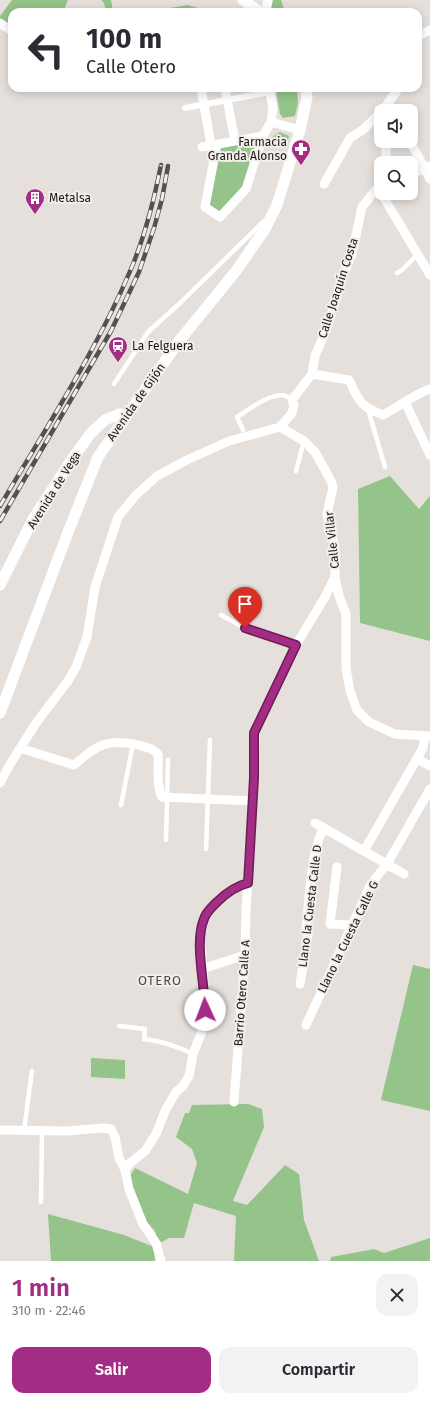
<!DOCTYPE html>
<html lang="es">
<head>
<meta charset="utf-8">
<style>
  :root { --surface:#fff; --page:#f2f2f3; --text:#2b2b33; --muted:#7c7c81; --accent:#a32c84 }
  body { margin:0; font-family:"Fira Sans",sans-serif; background:var(--page); color:var(--text); height:100vh; display:flex; flex-direction:column; font-size:15px; white-space:nowrap }
  * { box-sizing:border-box; margin:0 }
  p { font-size:13px; color:var(--muted) }
  .icon { flex:none; width:22px; height:22px; fill:none; stroke:currentColor; stroke-width:2; stroke-linecap:round; stroke-linejoin:round }
  .map { position:relative; height:1261px; overflow:hidden }
  .details { display:flex; flex-direction:column; background:var(--surface); flex:1 }
  .details>* { flex:none }
  .top-card { position:absolute; left:8px; top:8px; width:414px; height:84px; border-radius:12px; box-shadow:0 2px 10px #0003; background:#fff; color:var(--text); overflow:hidden }
  .buttons { position:absolute; left:374px; top:104px; display:grid; gap:8px }
  .buttons a { display:grid; place-items:center; width:44px; height:44px; border-radius:8px; background:var(--surface); box-shadow:0 2px 10px #0003; font-size:20px }
  .pin { position:absolute; display:grid; place-items:center; width:34px; height:34px; color:#fff; margin:-41px -17px; border-radius:50% 50% 50% 0; rotate:-45deg; box-shadow:0 0 4px #0007 }
  .pin .icon { rotate:45deg }
  .me { position:absolute; width:44px; margin:-22px; rotate:358deg; stroke-linejoin:round; filter:drop-shadow(0 0 3px #0008) }
  .turn { display:flex; align-items:center; gap:14px; height:84px; padding:0 12px; font-size:18px }
  .turn .icon { width:52px; height:52px; stroke-width:2.5 }
  .turn b { display:block; font-size:28px; line-height:34px }
  .round { display:grid; place-items:center; flex:none; width:42px; height:42px; border-radius:12px; background:var(--page) }
  .summary { display:flex; align-items:center; justify-content:space-between; height:68px; padding:0 12px }
  h1 { font-size:24px; font-weight:600; line-height:30px; color:var(--accent) }
  .cta { display:flex; gap:8px; margin-top:auto; padding:8px 12px }
  .cta a { flex:1; height:46px; border-radius:12px; background:var(--accent); color:#fff; font-size:16px; font-weight:600; line-height:46px; text-align:center }
  .cta a+a { background:var(--page); color:var(--text) }
  .map>svg:first-child { display:block }
</style>
</head>
<body>
<div class="map">
<svg width="430" height="1261" viewBox="0 0 430 1261">
  <rect width="100%" height="100%" fill="#e6e0dc"/>
  <path fill="#94c48a" d="M12 0H68L63 12H12V31L0 23V16Z
    M101 0H111L113 12H106L104 3Z
    M273 0H281L285 12H270Z
    M188 5 198 8 199 12H162L163 9Z
    M284 88H297L298 103 295 116 283 118 280 114 276 90Z
    M280 132 289 136 286 145 271 139 275 135Z
    M250 142 256 145 244 188 220 213 208 206 220 148Z
    M390 476 419 509 430 496V641L360 623 358 489Z
    M413 965 430 969V1111L381 1100Z
    M91 1058 125 1060V1079L91 1077Z
    M248 1104 262 1109 264 1127 233 1201 247 1205 285 1165 299 1174 304 1220 319 1261H234L236 1216 194 1203 184 1238H169L162 1242 157 1240 155 1231 146 1221 129 1177 135 1168 188 1194 197 1163 192 1149 176 1137 185 1113H189L192 1105Z
    M48 1214 124 1235 154 1247 155 1261H51Z
    M430 1238V1261H330L331 1257 374 1249 384 1253Z"/>
  <g fill="none" stroke-linecap="round" stroke-linejoin="round">
    <path stroke="#fff" stroke-width="4.5" d="M397 273 402 270 418 254
      M114 384 148 332 179 304 264 221
      M368 409 385 467
      M243 430 237 417C250 409 279 385 292 400
      M296 471 304 441
      M221 615 245 628 296 645
      M121 805 133 744
      M166 840 168 760
      M206 849 210 740
      M119 1026 145 1029 144 1039C161 1041 177 1046 193 1054
      M24 1130 32 1071
      M41 1202 42 1130"/>
    <path stroke="#fff" stroke-width="6" d="M185 108 270 92"/>
    <path stroke="#fff" stroke-width="9" d="M266 12 268 0
      M0 23 12 31
      M418 36 430 30
      M201 88 211 145
      M225 88 235 141
      M382 111 399 88
      M271 122 300 130
      M410 141 430 179
      M217 144 205 207 220 217 246 189 263 136 271 122 273 108 269 88
      M202 147 263 136
      M384 163 386 156V141
      M411 174 430 166
      M324 184 350 138 364 129 381 112
      M381 193 430 275
      M312 374 349 380C360 403 359 405 383 415 397 408 416 393 430 389
      M405 402 430 455
      M280 427 304 441 315 452 331 481 333 487 327 514 335 548V577L339 596 346 614V668L350 691 357 710 369 722 395 734 430 736
      M280 427 292 413 294 405 292 400 312 374 315 356 327 328 344 273 352 254 362 207 378 187 381 175
      M20 748 74 765C98 745 106 738 138 745 146 747 152 748 158 754 159 764 156 788 162 797L253 801
      M417 759 430 766
      M0 783 9 766 36 723 68 681 76 667 87 637 95 587 118 517 136 495 157 476 187 460 229 441 280 427
      M315 823 404 874
      M364 851 423 748 425 736
      M337 867 330 924 351 925
      M202 969 245 955
      M300 984 308 934 306 929C310 895 310 859 323 828
      M306 1025 371 884 387 864 430 789
      M234 1102 245 955 246 910 254 778 255 733 296 645 325 597 335 577
      M0 1130 67 1131 103 1128 111 1129 115 1137 119 1158 125 1170 129 1189 143 1224 156 1243 161 1261
      M125 1170 129 1164 145 1151 156 1134 166 1109 176 1092 183 1086 189 1076 193 1054 204 1026 205 997 200 935 204 918 210 909 223 896 238 886 248 883"/>
    <path stroke="#fff" stroke-width="11" d="M243 0 260 12
      M0 585 33 519 72 459 91 433 105 420 119 414 126 415
      M0 713 67 535 98 457 179 341 236 271 265 229 277 205 300 130 307 97 305 88"/>
    <g stroke="#54514f" stroke-width="4.5">
      <path id="rail" d="M0 506C45 429 96 352 131 269 145 236 154 200 161 165
        M0 521 111 331 139 272 154 228 162 199 168 166"/>
    </g>
    <use href="#rail" stroke="#f3eee9" stroke-width="3" stroke-dasharray="9" stroke-linecap="butt"/>
  </g>
  <g fill="none" stroke-linecap="round" stroke-linejoin="round">
    <g stroke="#6a1d56" stroke-width="10">
      <path id="route" d="M205 1010C205 984 194 942 204 919 206 912 212 907 217 902 226 893 236 886 248 883L254 778V733L296 645 245 628"/>
    </g>
    <use href="#route" stroke="#a32c84" stroke-width="7"/>
  </g>
  <defs>
    <g id="pharmacy-pin" transform="scale(1)"><path d="M0 17L-7.5 6A9.5 9.5 0 1 1 7.5 6Z" fill="#a32c84" stroke="#f3eee9"/><path d="M-2-6h4v4h4v4h-4v4h-4v-4h-4v-4h4Z" fill="#fff"/></g>
    <g id="building-pin" transform="scale(1)"><path d="M0 17L-7.5 6A9.5 9.5 0 1 1 7.5 6Z" fill="#a32c84" stroke="#f3eee9"/><path d="M-4-6H4V6H1V3H-1V6H-4ZM-2.5-4.3h1.7v1.8h-1.7ZM.8-4.3h1.7v1.8H.8ZM-2.5-1h1.7V.8h-1.7ZM.8-1h1.7V.8H.8Z" fill="#fff"/></g>
    <g id="station-pin" transform="scale(1)"><path d="M0 17L-7.5 6A9.5 9.5 0 1 1 7.5 6Z" fill="#a32c84" stroke="#f3eee9"/><path d="M-3-6H3Q5-6 5-4V2Q5 4 3 4L4.5 6H3L1.5 4h-3L-3 6H-4.5L-3 4Q-5 4-5 2V-4Q-5-6-3-6ZM-3.5-4v3h7v-3ZM-3.5 1v1.5H-2V1ZM2 1v1.5H3.5V1Z" fill="#fff"/></g>
  </defs>
  <g fill-rule="evenodd">
    <use href="#pharmacy-pin" x="301" y="149"/>
    <use href="#building-pin" x="35" y="198"/>
    <use href="#station-pin" x="118" y="346"/>
  </g>
  <g text-anchor="middle" stroke-width="4" stroke-linejoin="round" paint-order="stroke">
    <g font-size="12" fill="#191816" stroke="#f3eee9" text-anchor="start">
      <text x="287" y="146" text-anchor="end">Farmacia<tspan x="287" dy="14">Granda Alonso</tspan></text>
      <text x="49" y="202">Metalsa</text>
      <text x="132" y="350">La Felguera</text>
    </g>
    <g font-size="12" fill="#191816" stroke="#f3eee9">
      <text transform="translate(338 288) rotate(-72)" y="4">Calle Joaquín Costa</text>
      <text transform="translate(136 402) rotate(-55)" y="4">Avenida de Gijón</text>
      <text transform="translate(54 490) rotate(-58)" y="4">Avenida de Vega</text>
      <text transform="translate(332 540) rotate(-96)" y="4">Calle Villar</text>
      <text transform="translate(310 906) rotate(-83)" y="4">Llano la Cuesta Calle D</text>
      <text transform="translate(348 937) rotate(-64)" y="4">Llano la Cuesta Calle G</text>
      <text transform="translate(242 993) rotate(-86)" y="4">Barrio Otero Calle A</text>
    </g>
    <g font-size="13" letter-spacing="1" fill="#4f4b47" stroke="#f3eee9">
      <text x="160" y="985">OTERO</text>
    </g>
  </g>
</svg>
<div class="buttons">
<a><svg class="icon" aria-label="sound" viewBox="0 0 24 24"><path d="M4 9h4l5-4v14l-5-4H4zM17 9q2 3 0 6"/></svg></a>
<a><svg class="icon" aria-label="search" viewBox="0 0 24 24"><circle cx="10" cy="10" r="6"/><path d="M15 15l6 6"/></svg></a>
</div>
<div class="pin" style="left:245px;top:628px;background:#d93025"><svg class="icon" aria-label="arrive" viewBox="0 0 24 24"><path d="M6 21V4h12l-3 4 3 4H6"/></svg></div>
<svg class="me" style="left:205px;top:1010px" viewBox="-20 -20 40 40"><circle r="19" fill="#fff"/><path d="M0-13L10 11 0 6-10 11z" fill="#a32c84"/></svg>
<div class="top-card">
<div class="turn"><svg class="icon" aria-label="left" viewBox="0 0 24 24"><path d="M17 20v-9H6M10 6l-5 5 5 5"/></svg><div><b>100 m</b>Calle Otero</div></div>
</div>
</div>
<section class="details">
<div class="summary"><div><h1>1 min</h1><p>310 m · 22:46</p></div><a class="round"><svg class="icon" aria-label="close" viewBox="0 0 24 24"><path d="M6 6l12 12M18 6L6 18"/></svg></a></div>
<div class="cta"><a>Salir</a><a>Compartir</a></div>
</section>
</body>
</html>
